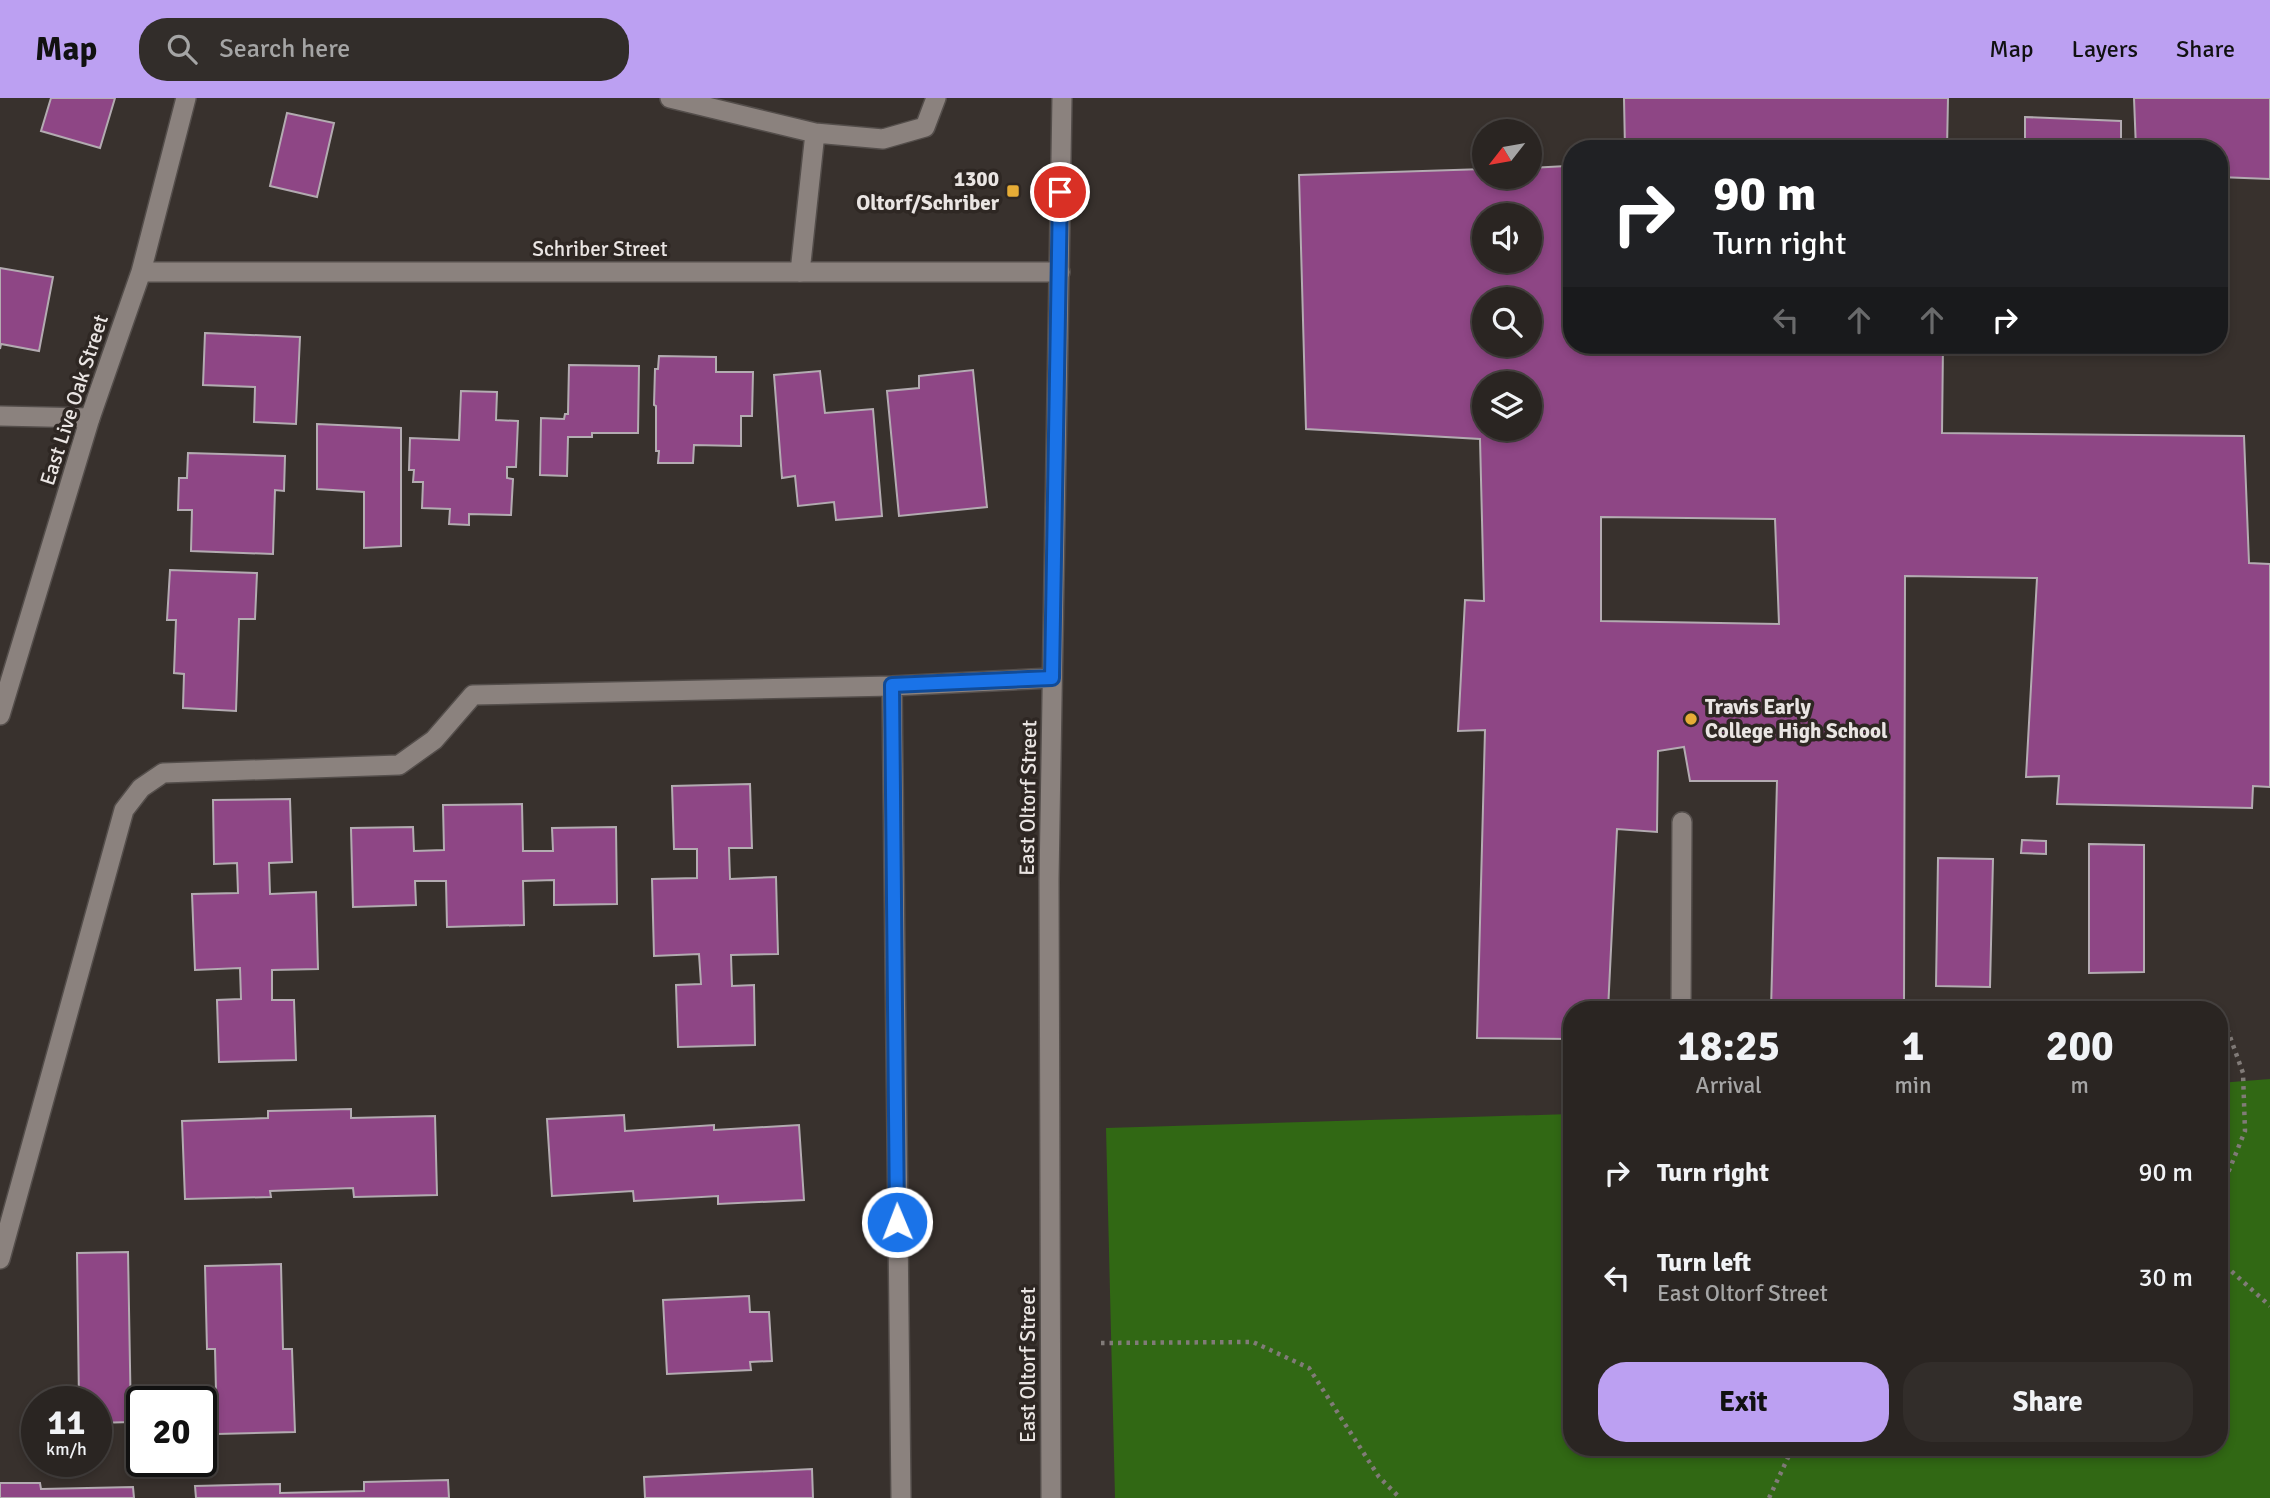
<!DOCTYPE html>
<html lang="en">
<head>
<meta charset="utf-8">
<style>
  :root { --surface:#2a2522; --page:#322d2a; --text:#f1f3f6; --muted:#a5a5a5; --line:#464240; --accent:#bca0f2 }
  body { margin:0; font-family:Signika,sans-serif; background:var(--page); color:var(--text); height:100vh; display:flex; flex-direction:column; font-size:26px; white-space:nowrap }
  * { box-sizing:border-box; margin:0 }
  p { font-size:23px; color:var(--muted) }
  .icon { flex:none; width:38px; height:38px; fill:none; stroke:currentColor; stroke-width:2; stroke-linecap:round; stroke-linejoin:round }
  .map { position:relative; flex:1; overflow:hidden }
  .drawer { position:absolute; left:1563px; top:903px; width:665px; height:455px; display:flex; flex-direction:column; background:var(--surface); border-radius:28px; box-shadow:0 4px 10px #0003,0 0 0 2px var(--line) }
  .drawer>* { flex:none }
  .top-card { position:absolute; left:1563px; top:42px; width:665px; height:214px; border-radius:28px; box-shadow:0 4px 10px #0003,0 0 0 2px var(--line); background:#202124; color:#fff; overflow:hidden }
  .needle { width:46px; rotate:239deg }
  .tools { position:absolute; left:1472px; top:21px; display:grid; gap:14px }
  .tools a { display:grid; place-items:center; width:70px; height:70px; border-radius:50%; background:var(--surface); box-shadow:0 4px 10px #0003,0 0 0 2px var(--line); font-size:35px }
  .speed { position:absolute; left:21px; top:1288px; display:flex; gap:14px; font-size:35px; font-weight:700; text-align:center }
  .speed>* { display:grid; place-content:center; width:91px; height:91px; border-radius:50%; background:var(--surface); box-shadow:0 4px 10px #0003,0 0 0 2px var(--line); line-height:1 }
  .speed small { font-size:18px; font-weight:400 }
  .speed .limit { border:4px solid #111; border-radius:10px; background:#fff; color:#111 }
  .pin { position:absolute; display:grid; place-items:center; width:60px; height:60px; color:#fff; margin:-30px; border:4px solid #fff; border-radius:50%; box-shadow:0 2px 7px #0007 }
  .me { position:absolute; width:77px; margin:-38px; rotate:359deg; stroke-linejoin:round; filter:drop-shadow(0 0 5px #0008) }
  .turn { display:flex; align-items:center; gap:24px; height:147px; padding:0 35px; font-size:32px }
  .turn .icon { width:91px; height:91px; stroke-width:2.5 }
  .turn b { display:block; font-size:49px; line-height:60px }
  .lanes { display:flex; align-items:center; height:66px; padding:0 35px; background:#0003; justify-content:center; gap:35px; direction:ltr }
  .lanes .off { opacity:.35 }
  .eta { display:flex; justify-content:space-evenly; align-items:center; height:119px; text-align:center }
  .eta b { font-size:42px; font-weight:700; line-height:49px }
  .cta { display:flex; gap:14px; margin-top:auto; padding:14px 35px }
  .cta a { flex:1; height:80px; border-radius:28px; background:var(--accent); color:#111; font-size:28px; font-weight:700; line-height:80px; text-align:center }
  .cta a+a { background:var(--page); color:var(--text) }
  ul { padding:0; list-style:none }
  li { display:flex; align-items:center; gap:21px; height:105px; padding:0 35px }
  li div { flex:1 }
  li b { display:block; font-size:26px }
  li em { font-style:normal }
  header { display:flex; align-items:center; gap:42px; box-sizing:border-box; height:98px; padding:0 35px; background:var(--accent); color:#111 }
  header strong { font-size:33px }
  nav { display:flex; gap:38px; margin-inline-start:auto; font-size:24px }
  .search { width:490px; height:63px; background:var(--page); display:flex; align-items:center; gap:18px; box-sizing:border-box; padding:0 24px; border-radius:28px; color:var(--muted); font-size:26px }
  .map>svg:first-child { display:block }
</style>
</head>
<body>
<header>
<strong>Map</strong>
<div class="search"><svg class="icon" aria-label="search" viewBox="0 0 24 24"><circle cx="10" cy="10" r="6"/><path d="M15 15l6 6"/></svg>Search here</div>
<nav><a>Map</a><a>Layers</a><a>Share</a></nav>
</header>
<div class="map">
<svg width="2270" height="1400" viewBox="0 0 2270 1400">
  <rect width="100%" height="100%" fill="#38312d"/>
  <path fill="#316814" d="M2270 981V1400H1115L1106 1030 1571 1016 1572 1349H2219V985Z"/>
  <path fill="#8e4685" stroke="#b3abb1" stroke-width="2" fill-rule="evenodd" d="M51 0H115L100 50 41 33Z
    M1624 0H1948L1947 51H1625Z
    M2134 0H2270V81L2219 79V51H2136Z
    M287 15 334 25 317 99 270 88Z
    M2025 19 2121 23V51H2025Z
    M1566 68 1564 112H1572V247H1943L1942 335 2244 338 2249 465 2270 466V689L2253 688 2252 710 2057 706 2059 678 2026 679 2037 480 1905 478 1904 912H1771L1777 683H1690L1684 649 1658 653 1657 734 1617 731 1608 912H1572V941L1477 940 1485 632 1458 633 1465 502 1484 503 1480 341 1306 331 1299 77 1484 71V79H1530V70ZM1484 117H1530V163H1484ZM1484 201H1530V247H1484ZM1484 285H1530V331H1484ZM1601 419 1775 421 1779 526 1601 523Z
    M0 170 53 179 39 253 1 246 0 251Z
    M205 235 300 239 296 326 254 324 255 289 203 287Z
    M659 258 716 259V274H753L752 318H741V348L694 347 693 365H658L659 353H656V308L654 307 655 271H658Z
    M569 267 639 268 638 335H592V339H568L567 378 540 377 541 320 564 321 565 316H568Z
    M973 272 987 409 899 418 887 293 919 290V278Z
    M820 273 825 315 873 311 882 418 836 422 834 404 798 408 795 378 782 380 774 277Z
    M461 293 497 294 496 322 518 323 516 369H507V380L513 381 511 417 469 416V427L449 426 450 411 422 410 423 384H413L414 372H409L410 340 459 342Z
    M317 326 401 330V448L364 450V394L317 391Z
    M188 355 285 358 284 393 275 392 273 456 191 453 192 412H178L179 380H187Z
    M170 472 257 475 255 521H239L236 613 183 610 184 576 174 575 176 522H167Z
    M750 686 752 750H729L730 781 776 779 778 856 731 857 732 888 754 887 755 947 678 949 676 887 701 886 699 856 654 858 652 781 697 780V751H674L672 688Z
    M290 701 292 764 269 765 270 796 316 794 318 871 272 872V902H294L296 962 219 964 217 902 241 901 240 870 195 872 192 796 238 795 237 765 214 766 213 702Z
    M522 706 523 753H553L552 730 616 729 617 806 554 807V782L523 783 524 827 447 829 446 783H415L416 807 353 809 351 730 413 729 414 753 444 752 443 707Z
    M2022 742 2046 743V756L2021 755Z
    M2089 746 2144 747V874L2089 875Z
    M1938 760 1993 761 1990 889 1936 888Z
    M351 1011V1020L435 1018 437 1097 354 1099 353 1090 270 1093 271 1099 185 1101 182 1023 268 1020V1013Z
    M624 1017 625 1033 714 1027V1032L799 1027 804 1102 718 1106V1098L634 1103 633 1093 552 1098 547 1021Z
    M128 1154 131 1324 96 1325V1304H79L77 1155Z
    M281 1166 283 1251H292L295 1334 217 1336 215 1251H207L205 1168Z
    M749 1198 750 1214H769L772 1263 750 1264 751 1272 667 1276 663 1202Z
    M812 1371 813 1400H645L644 1379Z
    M448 1382 449 1400H196L195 1388 280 1386V1395L364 1393V1384Z
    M0 1385H40L41 1391 133 1389 134 1400H0Z"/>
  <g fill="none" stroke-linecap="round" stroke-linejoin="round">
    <g stroke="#544e4b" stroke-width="22">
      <path id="service" d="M670 0 815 35
        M800 174 815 35 883 41 925 29 936 0
        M892 588 901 1400
        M1681 912 1682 724
        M0 1161 124 712 141 690 163 675 399 667 434 642 473 597 892 588 1052 580"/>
    </g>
    <g stroke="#544e4b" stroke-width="22">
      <path id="minor" d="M0 318 90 320"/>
    </g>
    <g stroke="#544e4b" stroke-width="22">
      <path id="tertiary" d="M141 174H1060
        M0 617 90 320 141 174 186 0"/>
    </g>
    <g stroke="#544e4b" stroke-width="22">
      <path id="secondary" d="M1051 1400 1049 782 1062 0"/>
    </g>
    <path stroke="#817b78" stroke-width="4.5" stroke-dasharray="3.5 5" stroke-linecap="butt" d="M2219 1097 2245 1033 2243 975 2224 922
      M2219 1162 2270 1208
      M1101 1245 1253 1244 1309 1270 1379 1379 1400 1400
      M1769 1400 1793 1349"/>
    <use href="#service" stroke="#8b827e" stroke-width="19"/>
    <use href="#minor" stroke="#8b827e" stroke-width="19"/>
    <use href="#tertiary" stroke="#8b827e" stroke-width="19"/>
    <use href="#secondary" stroke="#8b827e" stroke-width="19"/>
  </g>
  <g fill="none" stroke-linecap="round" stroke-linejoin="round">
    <g stroke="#114b97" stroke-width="18">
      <path id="route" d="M897 1124 892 587 1052 580 1060 94"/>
    </g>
    <use href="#route" stroke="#1a73e8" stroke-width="12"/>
  </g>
  <g fill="#e6ac36" stroke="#2e2723" stroke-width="2.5">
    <rect x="1006" y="86" width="14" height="14" rx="3.5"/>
    <circle cx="1691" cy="621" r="7"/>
  </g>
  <g text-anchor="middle" stroke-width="7" stroke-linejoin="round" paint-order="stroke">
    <g font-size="21" font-weight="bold" fill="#eae5e3" stroke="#2e2723" text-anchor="end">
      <text x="999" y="88">1300<tspan x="999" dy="24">Oltorf/Schriber</tspan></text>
      <text x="1705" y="616" text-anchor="start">Travis Early<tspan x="1705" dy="24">College High School</tspan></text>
    </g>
    <g font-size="21" fill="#eae5e3" stroke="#2e2723">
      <text x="600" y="158">Schriber Street</text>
      <text transform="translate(74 302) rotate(-72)" y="7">East Live Oak Street</text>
      <text transform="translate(1028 700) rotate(-89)" y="7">East Oltorf Street</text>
      <text transform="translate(1028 1267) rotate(-90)" y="7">East Oltorf Street</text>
    </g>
  </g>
</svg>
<div class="tools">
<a><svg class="needle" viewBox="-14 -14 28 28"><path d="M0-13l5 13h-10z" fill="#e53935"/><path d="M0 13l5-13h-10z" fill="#a5a5a5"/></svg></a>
<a><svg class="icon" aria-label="sound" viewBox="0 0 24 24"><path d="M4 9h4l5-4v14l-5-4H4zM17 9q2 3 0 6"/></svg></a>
<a><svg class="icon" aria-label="search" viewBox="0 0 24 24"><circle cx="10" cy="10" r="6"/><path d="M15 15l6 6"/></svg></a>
<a><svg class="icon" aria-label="layers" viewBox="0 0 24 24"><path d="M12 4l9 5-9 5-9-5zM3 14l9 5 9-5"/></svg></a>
</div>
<div class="speed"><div>11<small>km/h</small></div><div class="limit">20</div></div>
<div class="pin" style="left:1060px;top:94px;background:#d93025"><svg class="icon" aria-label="arrive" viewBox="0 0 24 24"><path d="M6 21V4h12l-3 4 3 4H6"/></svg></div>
<svg class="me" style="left:897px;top:1124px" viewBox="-20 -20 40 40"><circle r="17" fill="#1a73e8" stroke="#fff" stroke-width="3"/><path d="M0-11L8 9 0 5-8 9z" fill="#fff"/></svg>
<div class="top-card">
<div class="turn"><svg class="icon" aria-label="right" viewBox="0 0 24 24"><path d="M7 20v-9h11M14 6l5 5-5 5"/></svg><div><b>90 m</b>Turn right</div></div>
<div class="lanes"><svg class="icon off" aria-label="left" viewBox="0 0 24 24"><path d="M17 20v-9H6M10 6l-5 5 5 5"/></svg><svg class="icon off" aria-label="ahead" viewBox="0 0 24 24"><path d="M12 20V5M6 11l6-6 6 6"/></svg><svg class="icon off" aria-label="ahead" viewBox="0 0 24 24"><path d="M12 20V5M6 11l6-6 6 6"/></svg><svg class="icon" aria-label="right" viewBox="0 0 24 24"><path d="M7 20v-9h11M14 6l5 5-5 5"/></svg></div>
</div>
<section class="drawer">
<div class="eta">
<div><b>18:25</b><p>Arrival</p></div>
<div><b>1</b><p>min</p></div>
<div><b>200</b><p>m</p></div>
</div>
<ul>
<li><svg class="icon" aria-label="right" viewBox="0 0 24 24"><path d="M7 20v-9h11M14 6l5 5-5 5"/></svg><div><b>Turn right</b></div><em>90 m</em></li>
<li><svg class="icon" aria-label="left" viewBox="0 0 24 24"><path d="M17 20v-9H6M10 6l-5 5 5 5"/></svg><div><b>Turn left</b><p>East Oltorf Street</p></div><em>30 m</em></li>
</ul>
<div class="cta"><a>Exit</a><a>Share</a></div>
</section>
</div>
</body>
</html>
